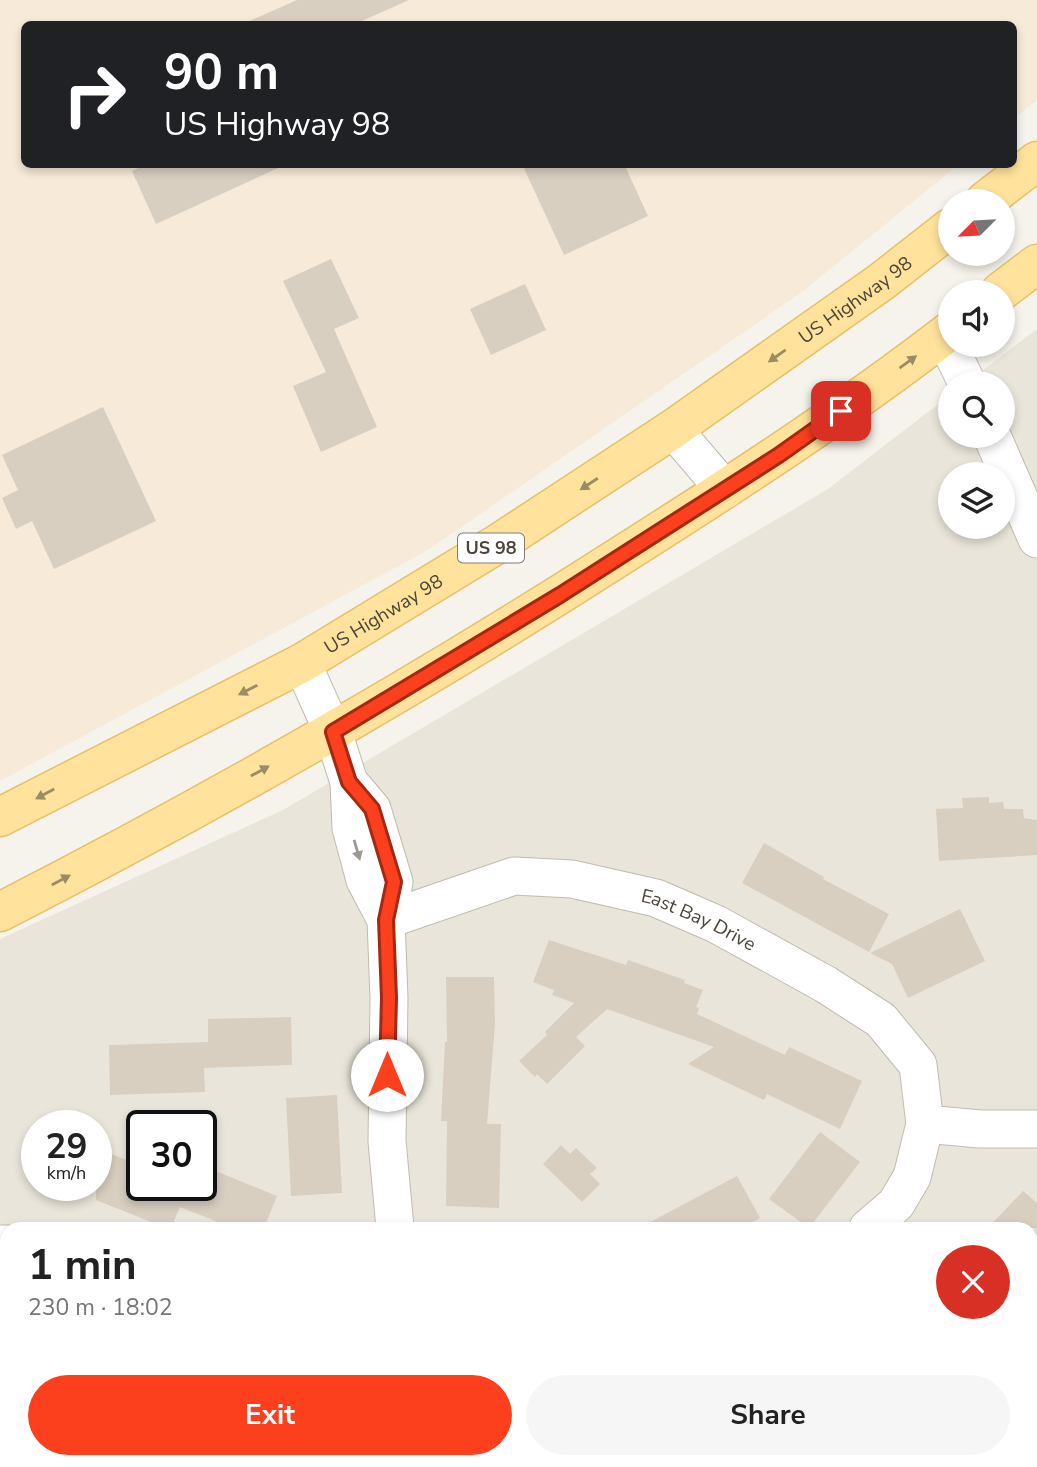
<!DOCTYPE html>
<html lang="en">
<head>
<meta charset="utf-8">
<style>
  :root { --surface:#fff; --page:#f6f6f6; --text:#222; --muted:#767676; --accent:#fc3f1d }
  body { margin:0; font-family:"Nunito Sans",sans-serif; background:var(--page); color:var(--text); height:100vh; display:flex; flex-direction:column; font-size:26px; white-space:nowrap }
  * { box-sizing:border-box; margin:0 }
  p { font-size:23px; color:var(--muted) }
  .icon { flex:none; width:38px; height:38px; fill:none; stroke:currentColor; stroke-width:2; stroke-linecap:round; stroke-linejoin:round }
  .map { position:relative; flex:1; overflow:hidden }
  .drawer { position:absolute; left:0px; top:1222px; width:1038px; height:247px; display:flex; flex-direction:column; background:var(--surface); border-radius:21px 21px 0 0; box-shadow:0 4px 10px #0003 }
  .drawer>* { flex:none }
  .guide { position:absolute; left:21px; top:21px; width:996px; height:147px; border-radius:10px; box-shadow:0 4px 10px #0003; background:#202124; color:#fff; overflow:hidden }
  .needle { width:46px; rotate:246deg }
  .buttons { position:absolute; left:938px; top:189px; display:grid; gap:14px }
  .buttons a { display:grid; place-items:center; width:77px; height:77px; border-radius:50%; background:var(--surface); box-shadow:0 4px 10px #0003; font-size:35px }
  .speed { position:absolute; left:21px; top:1110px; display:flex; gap:14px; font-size:35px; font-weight:700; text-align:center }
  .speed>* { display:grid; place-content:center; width:91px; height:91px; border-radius:50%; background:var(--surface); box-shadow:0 4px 10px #0003; line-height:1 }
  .speed small { font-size:18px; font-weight:400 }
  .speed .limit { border:4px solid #111; border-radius:10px; background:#fff; color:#111 }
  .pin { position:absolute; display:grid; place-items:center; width:60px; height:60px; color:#fff; margin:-30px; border-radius:14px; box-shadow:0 4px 10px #0006 }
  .me { position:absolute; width:77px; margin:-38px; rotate:0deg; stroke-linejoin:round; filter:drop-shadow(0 0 5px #0008) }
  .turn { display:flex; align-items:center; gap:24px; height:147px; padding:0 28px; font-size:32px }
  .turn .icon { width:91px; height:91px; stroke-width:2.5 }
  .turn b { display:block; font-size:49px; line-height:60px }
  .round { display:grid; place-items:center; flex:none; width:74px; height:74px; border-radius:37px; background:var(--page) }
  .head { display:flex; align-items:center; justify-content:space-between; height:119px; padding:0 28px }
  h1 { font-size:42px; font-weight:700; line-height:52px }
  .action { display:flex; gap:14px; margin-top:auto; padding:14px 28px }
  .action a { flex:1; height:80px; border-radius:42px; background:var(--accent); color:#fff; font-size:28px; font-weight:700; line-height:80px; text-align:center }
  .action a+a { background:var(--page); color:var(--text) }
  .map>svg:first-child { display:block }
</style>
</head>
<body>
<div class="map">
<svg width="1037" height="1467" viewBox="0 0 1037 1467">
  <rect width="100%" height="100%" fill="#f6f3ec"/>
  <path fill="#eae5da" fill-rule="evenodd" d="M1037 329V1467H0V939L283 810 828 489 950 395V436H1003V383H966ZM950 474H1003V527H950ZM37 1125H96V1185H37ZM142 1125H201V1185H142ZM7 1228H1031V1461H7Z"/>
  <path fill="#f7ead8" d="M0 0H1037V100L1013 119V24H24V164L958 165 802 292 428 550 0 781Z"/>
  <path fill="#d8cfc1" d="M297 0H409L355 24H243Z
    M147 164H287L156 224 132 171Z
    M522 164H624L648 216 564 255Z
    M331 259 359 318 334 329 377 427 321 452 293 386 326 372 283 281Z
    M525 284 546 330 491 355 470 309Z
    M103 407 156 521 54 569 32 521 16 529 2 498 18 490 2 455Z
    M989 797V803L1003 802 1004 809H1023L1024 818 1037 820V855L939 861 936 809 963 808 962 798Z
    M764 843 824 877 823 879 889 914 869 952 742 883Z
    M960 909 985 961 908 998 892 964 870 953Z
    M549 940 626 965 628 960 685 980 684 983 703 990 696 1007 699 1008 697 1014 785 1055 789 1047 862 1081 840 1129 767 1094 764 1100 688 1064 714 1047 607 1009 576 1037 585 1046 547 1084 537 1074 535 1077 519 1061 547 1035 545 1032 574 1003 552 995 554 990 533 982Z
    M446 977H494L495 1024 487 1124H501L499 1208 446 1206 447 1121H441L445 1042H447Z
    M291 1017 292 1065 204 1068 205 1092 110 1095 109 1045 208 1042V1019Z
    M337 1095 342 1193 291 1196 286 1098Z
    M820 1132 860 1162 809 1228 769 1199Z
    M561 1145 570 1154 576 1148 597 1168 590 1174 600 1184 582 1202 543 1164Z
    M96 1148 142 1166V1185H201V1165L277 1196 264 1228H233L180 1207 171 1228H166L96 1200Z
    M737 1176 760 1218 741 1228H639Z
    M1023 1191 1037 1203V1228H988Z"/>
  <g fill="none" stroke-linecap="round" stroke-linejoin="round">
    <g stroke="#c2bbae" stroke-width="39">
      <g id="minor">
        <path d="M944 336 967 383"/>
        <path d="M673 429 725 490"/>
        <path d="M992 436 1037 539"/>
        <path d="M302 663 333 732 349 782 351 828 365 880 386 920"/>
        <path d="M349 782 372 809 394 882 386 920 389 998 387 1141 395 1228"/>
        <path id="s1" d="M386 920 514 876 572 879 656 898 716 924 825 984 881 1020 918 1065 925 1124 980 1129H1037"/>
        <path d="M868 1228 896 1204 912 1177 925 1124"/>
        <path d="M0 1244H7"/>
        <path d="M182 1467 185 1461"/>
      </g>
    </g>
    <g stroke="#e6c16a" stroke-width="41">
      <g id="major">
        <path d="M985 201 1037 161"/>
        <path d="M1000 292 1037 264"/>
        <path id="s2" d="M0 817 302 663 499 543 673 429 881 282 950 228"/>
        <path d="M0 912C213 803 421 684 622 555 734 484 845 412 950 331"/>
      </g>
    </g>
    <use href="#minor" stroke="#fff" stroke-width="37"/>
    <use href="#major" stroke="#ffe39c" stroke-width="38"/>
  </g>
  <defs><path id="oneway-solid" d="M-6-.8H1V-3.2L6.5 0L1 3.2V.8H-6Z" transform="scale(1.75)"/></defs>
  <g fill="#9c8c66">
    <use href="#oneway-solid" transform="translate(777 356) rotate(145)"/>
    <use href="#oneway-solid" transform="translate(908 362) rotate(-36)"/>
    <use href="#oneway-solid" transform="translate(589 484) rotate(147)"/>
    <use href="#oneway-solid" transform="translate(248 690) rotate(153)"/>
    <use href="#oneway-solid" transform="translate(260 771) rotate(-29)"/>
    <use href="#oneway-solid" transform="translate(45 794) rotate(152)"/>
    <use href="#oneway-solid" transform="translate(61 880) rotate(-28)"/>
  </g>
  <use fill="#9c9892" href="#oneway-solid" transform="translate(357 850) rotate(74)"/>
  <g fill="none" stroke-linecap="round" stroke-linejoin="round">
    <g stroke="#a42913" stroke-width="18">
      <path id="route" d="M387 1075 389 998 386 920 394 882 372 809 349 782 333 732 560 595 779 455 841 411"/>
    </g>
    <use href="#route" stroke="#fc3f1d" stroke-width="12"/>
  </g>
  <g text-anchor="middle" stroke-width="5" stroke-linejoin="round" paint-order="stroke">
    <rect fill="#fff" stroke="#817c74" stroke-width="2" x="458" y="533.5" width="66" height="29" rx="5"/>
    <g font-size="18" font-weight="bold" fill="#4b4439">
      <text x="491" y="554">US 98</text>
    </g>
    <g font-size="19" fill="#4b4439" stroke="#fff">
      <text dy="7" stroke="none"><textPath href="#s2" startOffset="1001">US Highway 98</textPath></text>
      <text dy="7" stroke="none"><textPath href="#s2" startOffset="434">US Highway 98</textPath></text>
      <text dy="7" stroke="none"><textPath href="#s1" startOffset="327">East Bay Drive</textPath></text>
    </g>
  </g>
</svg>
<div class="buttons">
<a><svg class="needle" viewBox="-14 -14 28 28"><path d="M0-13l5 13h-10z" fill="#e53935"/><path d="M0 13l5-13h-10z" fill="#767676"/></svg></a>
<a><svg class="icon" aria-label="sound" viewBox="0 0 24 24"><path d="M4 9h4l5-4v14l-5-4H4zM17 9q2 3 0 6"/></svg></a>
<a><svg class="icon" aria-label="search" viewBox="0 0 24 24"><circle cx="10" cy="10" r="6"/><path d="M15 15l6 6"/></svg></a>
<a><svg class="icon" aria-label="layers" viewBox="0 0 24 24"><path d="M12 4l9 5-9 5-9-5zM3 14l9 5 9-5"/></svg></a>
</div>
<div class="speed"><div>29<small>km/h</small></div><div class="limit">30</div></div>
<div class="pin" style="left:841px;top:411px;background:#d93025"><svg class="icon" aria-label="arrive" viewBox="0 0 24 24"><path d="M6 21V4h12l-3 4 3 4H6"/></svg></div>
<svg class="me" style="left:387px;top:1075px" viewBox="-20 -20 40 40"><circle r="19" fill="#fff"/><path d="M0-13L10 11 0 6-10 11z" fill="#fc3f1d"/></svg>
<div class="guide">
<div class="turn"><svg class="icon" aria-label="right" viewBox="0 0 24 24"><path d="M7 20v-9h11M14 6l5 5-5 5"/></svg><div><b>90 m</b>US Highway 98</div></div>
</div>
<section class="drawer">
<div class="head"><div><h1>1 min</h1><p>230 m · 18:02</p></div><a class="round" style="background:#d93025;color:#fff"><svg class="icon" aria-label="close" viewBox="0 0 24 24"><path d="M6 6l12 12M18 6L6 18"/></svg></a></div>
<div class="action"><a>Exit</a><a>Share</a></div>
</section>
</div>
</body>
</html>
